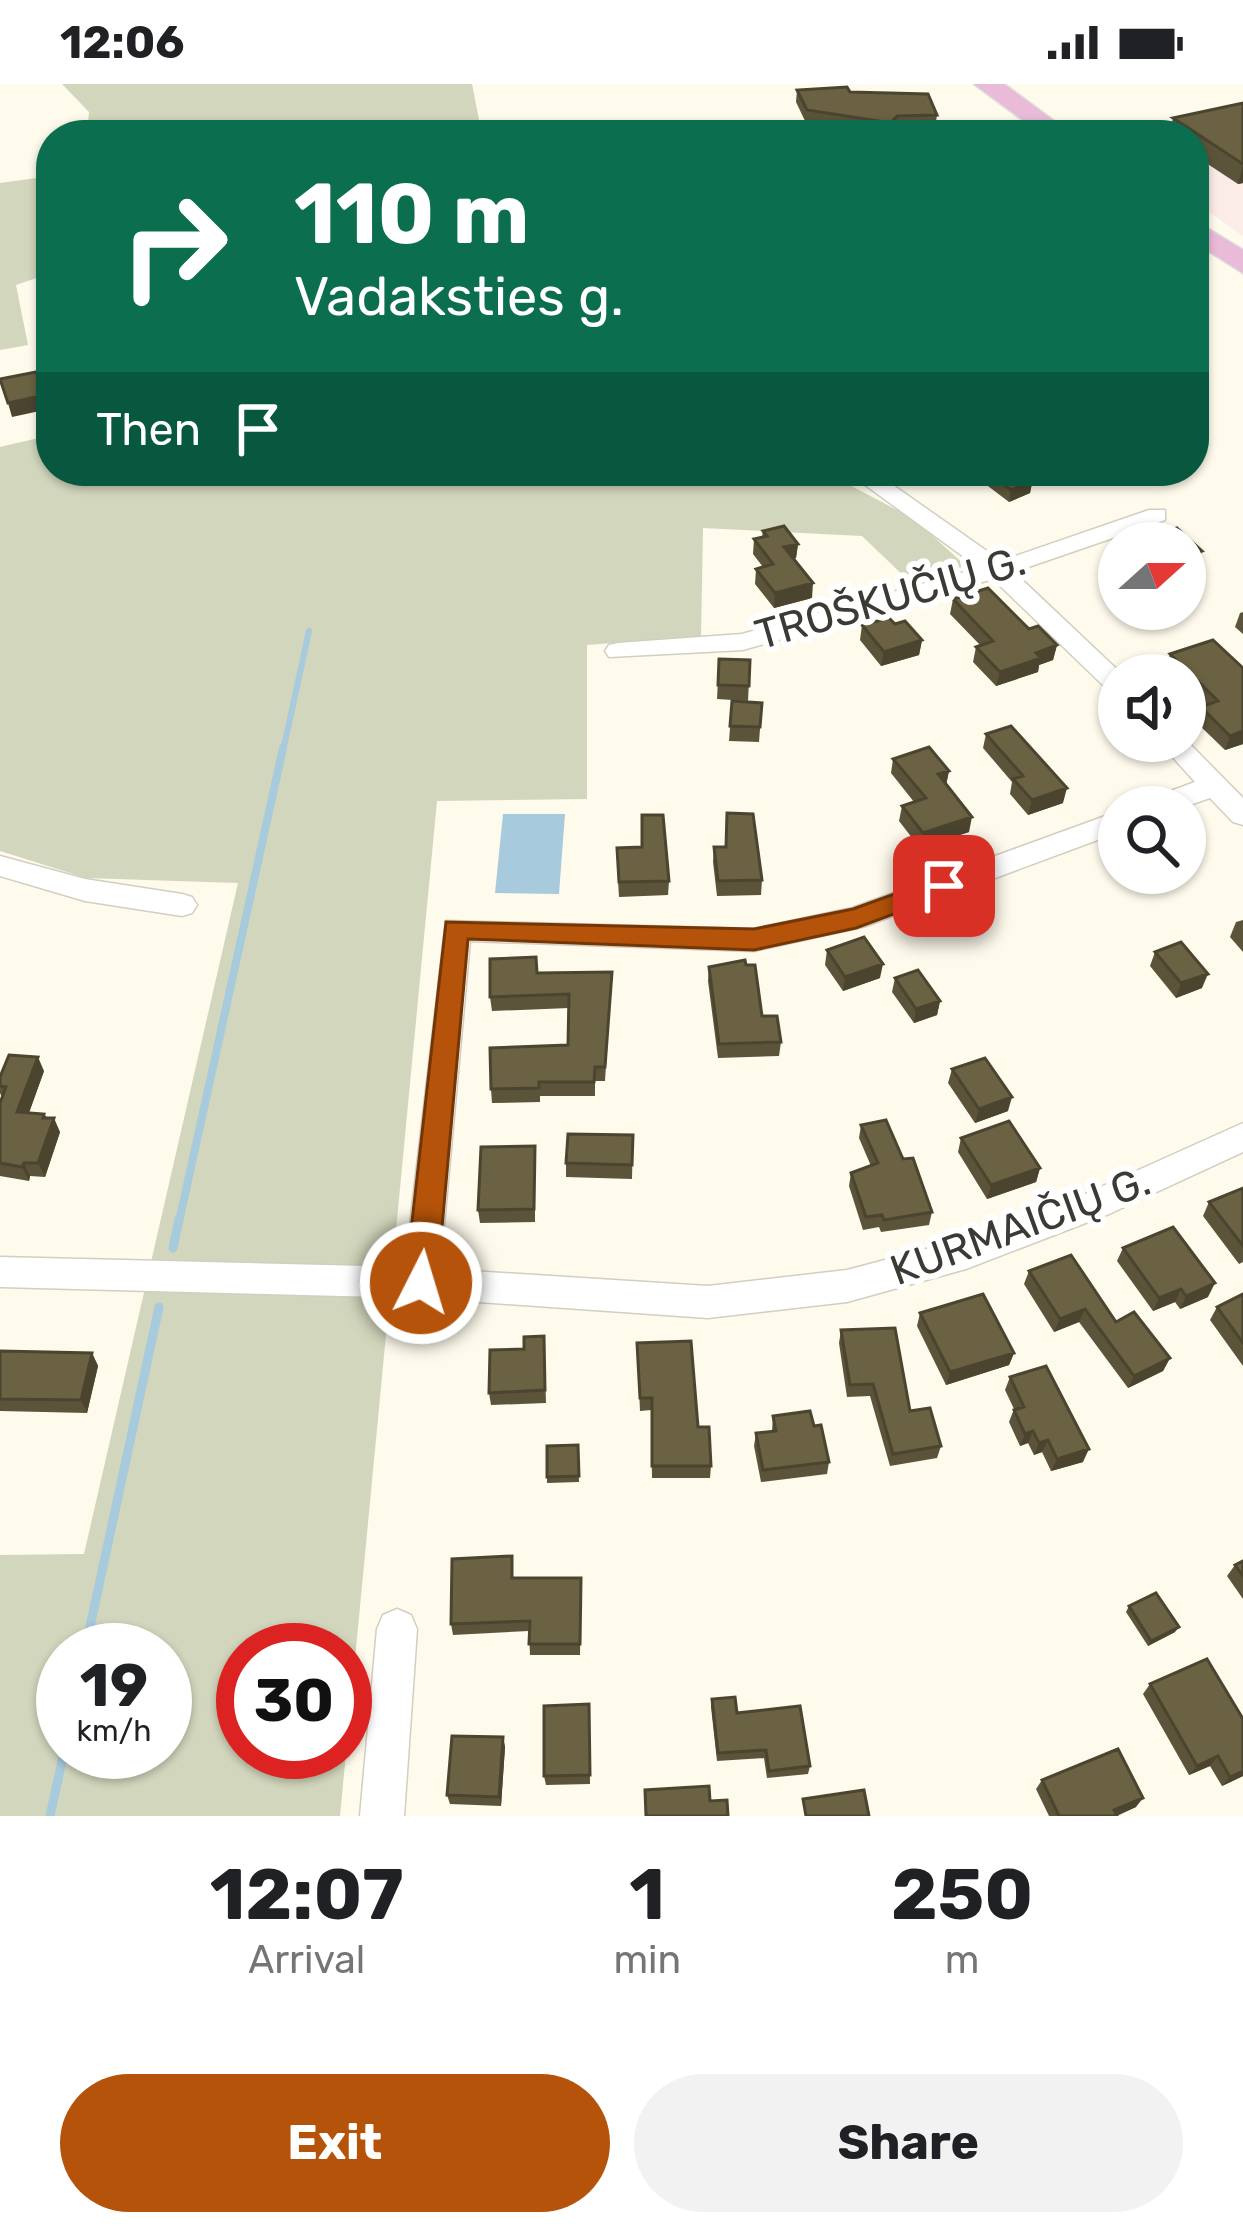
<!DOCTYPE html>
<html lang="en">
<head>
<meta charset="utf-8">
<style>
  :root { --surface:#fff; --page:#f2f2f2; --text:#202124; --muted:#757577; --accent:#b45309 }
  body { margin:0; font-family:Rubik,sans-serif; background:var(--page); color:var(--text); height:100vh; display:flex; flex-direction:column; font-size:45px; white-space:nowrap }
  * { box-sizing:border-box; margin:0 }
  p { font-size:39px; color:var(--muted) }
  .icon { flex:none; width:66px; height:66px; fill:none; stroke:currentColor; stroke-width:2; stroke-linecap:round; stroke-linejoin:round }
  .map { position:relative; height:1732px; overflow:hidden }
  .side { display:flex; flex-direction:column; background:var(--surface); flex:1 }
  .side>* { flex:none }
  .guide { position:absolute; left:36px; top:36px; width:1173px; height:366px; border-radius:48px; box-shadow:0 3px 9px #0004; background:#0b6e4f; color:#fff; overflow:hidden }
  .needle { width:78px; rotate:69deg }
  .tools { position:absolute; left:1098px; top:438px; display:grid; gap:24px }
  .tools a { display:grid; place-items:center; width:108px; height:108px; border-radius:50%; background:var(--surface); box-shadow:0 3px 9px #0004; font-size:60px }
  .speed { position:absolute; left:36px; top:1539px; display:flex; gap:24px; font-size:60px; font-weight:700; text-align:center }
  .speed>* { display:grid; place-content:center; width:156px; height:156px; border-radius:50%; background:var(--surface); box-shadow:0 3px 9px #0004; line-height:1 }
  .speed small { font-size:30px; font-weight:400 }
  .speed .limit { border:18px solid #d22; background:#fff; color:#111 }
  .pin { position:absolute; display:grid; place-items:center; width:102px; height:102px; color:#fff; margin:-51px; border-radius:24px; box-shadow:0 6px 18px #0006 }
  .me { position:absolute; width:132px; margin:-66px; rotate:5deg; stroke-linejoin:round; filter:drop-shadow(0 0 9px #0008) }
  .turn { display:flex; align-items:center; gap:42px; height:252px; padding:0 60px; font-size:54px }
  .turn .icon { width:156px; height:156px; stroke-width:2.5 }
  .turn b { display:block; font-size:84px; line-height:102px }
  .then { display:flex; align-items:center; height:114px; padding:0 60px; background:#0003; gap:24px; font-size:45px }
  .eta { display:flex; justify-content:space-evenly; align-items:center; height:204px; text-align:center }
  .eta b { font-size:72px; font-weight:700; line-height:84px }
  .action { display:flex; gap:24px; margin-top:auto; padding:24px 60px }
  .action a { flex:1; height:138px; border-radius:72px; background:var(--accent); color:#fff; font-size:48px; font-weight:700; line-height:138px; text-align:center }
  .action a+a { background:var(--page); color:var(--text) }
  .status { display:flex; justify-content:space-between; align-items:center; height:84px; padding:0 60px; background:var(--surface); direction:ltr }
  .status svg { height:33px; fill:currentColor }
  .map>svg:first-child { display:block }
</style>
</head>
<body>
<div class="status"><b>12:06</b><svg viewBox="0 0 49 12"><path d="M0 12V9h3v3zM5 12V6h3v6zM10 12V3h3v9zM15 12V0h3v12zM26 1h20v11H26zM47 4h2v5h-2z"/></svg></div>
<div class="map">
<svg width="1243" height="1732" viewBox="0 0 1243 1732">
  <rect width="100%" height="100%" fill="#fefaec"/>
  <path fill="#fcece8" d="M1243 28V152L1194 117V51H1143Z"/>
  <path fill="#d2d6bc" fill-rule="evenodd" d="M62 0H472L482 51H77L88 39 89 28Z
    M51 92V189L16 201 28 261 0 266V99Z
    M51 351V387H823L914 435 966 482 909 497 862 452 703 444 701 552 587 561V715L437 717 340 1732H0V1471L84 1470 238 799 86 794 0 767V363ZM63 1566H165V1668H63ZM243 1566H345V1668H243Z"/>
  <path fill="#a7cadd" d="M503 730H565L559 810 495 809Z"/>
  <g fill="none" stroke-linecap="round" stroke-linejoin="round">
    <path stroke="#a7cadd" stroke-width="6" d="M283 667 309 547"/>
    <path stroke="#a7cadd" stroke-width="8" d="M179 1138 283 664"/>
    <path stroke="#a7cadd" stroke-width="9" d="M173 1164 179 1135
      M85 1566 159 1223
      M50 1732 64 1668"/>
    <g stroke="#d2cec0" stroke-width="3">
      <path id="street" d="M846 387H873L1001 477 1149 426H1165V436L1014 488 1123 591H1119V610L1110 608 993 495 743 566 609 573 605 567 609 561 618 559 742 550 979 484Z
        M1185 655 1243 714V741L1233 738 1210 714 1184 723H1142L1146 716 1195 698 1158 657Z
        M1119 727V748L866 842 754 867 470 857 440 1185 708 1202 847 1186 964 1155 1085 1110 1243 1039V1068L1109 1130 966 1185 847 1218 708 1234 421 1214 0 1203V1173L405 1183 446 837 754 845 852 824Z
        M0 772 85 795 182 810 192 813 197 821 192 829 182 832 85 817 0 792Z
        M397 1525 411 1531 417 1545 404 1732H360L377 1545 383 1531Z"/>
    </g>
    <g stroke="#dcdcdb" stroke-width="3">
      <path id="primary" d="M974 0H1004L1073 51H1043Z
        M1194 136 1243 166V189L1194 158Z"/>
    </g>
    <use href="#street" fill="#fff" fill-rule="evenodd"/>
    <use href="#primary" fill="#eabbd9" fill-rule="evenodd"/>
  </g>
  <path fill="#5c543a" d="M797 6 850 8 937 31 935 44 895 45 891 51H881L806 39 796 18Z
    M1243 19V99L1238 100 1194 71V51H1169L1173 34Z
    M987 387 1032 399 1030 409 1009 418 984 399Z
    M763 447 798 460 796 474 794 475 812 514 774 524 755 500 756 485 763 483 753 470 754 455 762 453Z
    M953 515 1029 545 1057 561 1053 576 1039 581 1038 588 996 602 973 578 976 563 980 561 950 530Z
    M1243 528V550L1235 543 1240 529Z
    M895 540 922 556 919 571 881 582 860 556 862 541Z
    M1213 556 1243 660 1225 666 1196 638 1203 622 1185 604V591H1172L1165 584 1170 570Z
    M719 575 750 576 748 617 717 615Z
    M732 617 762 619 759 658 729 657Z
    M986 650 1063 719 1028 731 1010 710 1012 698 983 664Z
    M893 675 949 687 946 701 969 748 920 764 899 737 902 722 914 718 891 689Z
    M714 763 762 796 761 811 717 812 713 778Z
    M617 779 669 797 668 811 619 813Z
    M1243 836V868L1230 853 1236 838Z
    M827 866 880 894 843 907 825 881Z
    M1155 868 1202 904 1176 914 1150 882Z
    M709 883 762 932 781 958 779 972 718 974 708 897Z
    M612 888 605 997H595V1012H540V1018L492 1019 491 1005 568 961 569 924 492 927 490 913 537 889Z
    M895 894 940 917 937 931 914 939 892 908Z
    M952 985 1008 1027 975 1039 948 999Z
    M44 987 29 1029 44 1030 60 1048 45 1093 30 1092 29 1097 0 1092V1019L2 1014 0 1009V993Z
    M861 1041 903 1075 932 1128 929 1141 881 1148 879 1143 863 1146 849 1102 851 1089 871 1082 859 1054Z
    M633 1051 632 1095 566 1093V1079Z
    M961 1054 1040 1084 1036 1098 987 1115 958 1068Z
    M535 1076V1138L480 1139 478 1126Z
    M1243 1104V1178L1239 1180 1203 1132 1209 1118Z
    M1123 1164 1208 1213 1180 1225 1175 1218 1153 1227 1117 1177Z
    M1029 1187 1116 1238 1170 1274 1163 1287 1128 1304 1079 1238 1054 1248 1024 1200Z
    M1243 1210V1282L1210 1236 1217 1223Z
    M920 1229 1014 1269 1009 1281 946 1301 917 1242Z
    M841 1246 941 1362 937 1374 890 1382 870 1312 847 1313 839 1259Z
    M544 1252 546 1319 491 1321 489 1309 524 1265Z
    M637 1259 698 1343 711 1382 710 1394H652L651 1326 640 1327Z
    M0 1267 92 1269 98 1282 87 1329 0 1327Z
    M1010 1293 1083 1378 1051 1387 1042 1368 1034 1371 1028 1359 1020 1362 1009 1338 1014 1325 1005 1306Z
    M773 1332 814 1342 829 1378 827 1390 761 1398 754 1362 756 1349 772 1347Z
    M578 1361 579 1398 547 1399V1362Z
    M512 1472 513 1494H581L580 1571H530L529 1547 453 1551 451 1540Z
    M1243 1477V1515L1227 1492 1235 1481Z
    M1129 1522 1175 1548 1148 1562 1126 1528Z
    M1150 1600 1243 1635V1692L1222 1702 1210 1682 1189 1691 1143 1610Z
    M712 1615 737 1629 810 1682 808 1690 767 1694 764 1674 717 1677 711 1623Z
    M589 1620 590 1700 546 1701 544 1692Z
    M503 1653 505 1663 501 1722 450 1720 447 1711Z
    M1042 1696 1136 1723 1117 1732H1049L1036 1705Z"/>
  <path fill="#4b4530" d="M897 32 895 45 890 51 891 39Z
    M1243 81V99L1238 100Z
    M45 311 49 325 12 333 8 319Z
    M1035 387H1056L1032 399 1030 409 1009 418 1011 406 1026 392Z
    M798 460 796 474 783 478 784 463Z
    M1202 467 1197 482 1185 485V472Z
    M813 499 812 514 774 524 775 509Z
    M922 556 919 571 881 582 884 568Z
    M1057 561 1053 576 1039 581 1038 588 996 602 1000 588 1036 569Z
    M1243 647V660L1225 666 1230 652Z
    M949 687 946 701 938 690Z
    M1067 704 1063 719 1028 731 1032 716Z
    M972 733 969 748 920 764 923 749Z
    M883 880 880 894 843 907 845 893Z
    M1208 890 1202 904 1176 914 1181 899Z
    M940 917 937 931 914 939 916 925Z
    M38 973 44 987 24 1042 17 1028Z
    M1012 1013 1008 1027 975 1039 979 1025Z
    M54 1034 60 1048 45 1093 38 1079Z
    M24 1079 30 1092 29 1097 22 1083Z
    M1040 1084 1036 1098 987 1115 991 1101Z
    M1215 1199 1208 1213 1180 1225 1186 1212Z
    M1181 1205 1175 1218 1153 1227 1159 1214Z
    M1085 1225 1079 1238 1054 1248 1060 1235Z
    M92 1269 98 1282 87 1329 81 1316Z
    M1014 1269 1009 1281 946 1301 950 1288Z
    M1170 1274 1163 1287 1128 1304 1134 1292Z
    M1033 1347 1028 1359 1020 1362 1025 1350Z
    M1048 1356 1042 1368 1034 1371 1039 1359Z
    M1089 1365 1083 1378 1051 1387 1057 1375Z
    M1179 1543 1175 1548 1148 1562 1151 1557Z
    M503 1653 505 1663 501 1722 499 1713Z
    M1218 1672 1210 1682 1189 1691 1197 1682Z
    M1243 1687V1692L1222 1702 1230 1693Z
    M1143 1714 1136 1723 1115 1732 1114 1726Z"/>
  <path fill="#6b6244" stroke="#4b4530" stroke-width="3" d="M847 3 850 8 928 10 937 31 897 32 891 39 807 26 797 6Z
    M1243 19V80L1173 34Z
    M36 288 45 311 8 319 0 295Z
    M986 387H1035L1026 392 1033 397 1011 406Z
    M784 442 798 460 784 463 813 499 775 509 756 485 773 480 754 455 767 452 763 447Z
    M1177 444 1202 467 1185 472V459H1148L1142 454Z
    M988 504 1029 545 1038 542 1057 561 1036 569 1041 574 1000 588 976 563 993 557 953 515Z
    M889 534 895 540 905 537 922 556 884 568 862 541Z
    M1213 556 1243 584V647L1230 652 1201 623 1218 617 1170 570Z
    M719 575 750 576 749 602 718 601Z
    M732 617 762 619 760 643 730 642Z
    M1011 642 1067 704 1032 716 1013 695 1023 692 986 650Z
    M929 663 949 687 938 690 972 733 923 749 902 722 926 714 893 675Z
    M727 729 753 730 762 796 718 797 714 763H726Z
    M642 731H663L669 797 619 798 617 764 642 763Z
    M864 853 883 880 845 893 827 866Z
    M1181 858 1208 890 1181 899 1155 868Z
    M536 873 537 889 612 888 605 983H595L594 998H539V1004L491 1005 490 964 568 961 569 910 490 913V875Z
    M745 876 746 881H755L762 932H777L781 958 719 960 709 883Z
    M918 886 940 917 916 925 895 894Z
    M9 971 38 973 17 1028 44 1030 43 1034H54L38 1079H24L22 1083 0 1079V1019L6 1003 0 1002V993Z
    M985 974 1012 1013 979 1025 952 985Z
    M886 1036 903 1075 913 1074 932 1128 884 1136 882 1131 866 1133 851 1089 878 1079 861 1041Z
    M1009 1037 1040 1084 991 1101 961 1054Z
    M568 1050 633 1051 632 1081 566 1079Z
    M535 1062 534 1125 478 1126 481 1063Z
    M1243 1104V1162L1209 1118Z
    M1173 1143 1215 1199 1186 1212 1181 1205 1159 1214 1123 1164Z
    M1071 1171 1116 1238 1134 1228 1170 1274 1134 1292 1085 1225 1060 1235 1029 1187Z
    M983 1210 1014 1269 950 1288 920 1229Z
    M1243 1210V1259L1217 1223Z
    M895 1244 910 1327 930 1324 941 1362 893 1370 873 1300 850 1301 841 1246Z
    M544 1252 545 1306 489 1309 490 1266 524 1265V1253Z
    M691 1257 698 1343H709L711 1382H652V1314H640L637 1259Z
    M0 1267 92 1269 81 1316 0 1315Z
    M1046 1282 1089 1365 1057 1375 1048 1356 1039 1359 1033 1347 1025 1350 1014 1326 1024 1323 1010 1293Z
    M810 1327 814 1342 821 1341 829 1378 763 1386 756 1349 776 1347 773 1332Z
    M578 1361 579 1392 547 1393V1362Z
    M512 1472V1494H581L580 1560H529L530 1537 451 1540 452 1475Z
    M1243 1477V1492L1235 1481Z
    M1156 1509 1179 1543 1151 1557 1129 1522Z
    M1207 1575 1243 1635V1687L1230 1693 1218 1672 1197 1682 1150 1600Z
    M735 1613 737 1629 800 1622 810 1682 769 1687 766 1666 718 1669 712 1615Z
    M589 1620 590 1691 544 1692V1622Z
    M452 1652 503 1653 499 1713 447 1711Z
    M1118 1665 1143 1714 1114 1726 1117 1732H1059L1042 1696Z
    M709 1702 710 1717 727 1716 728 1732H646L645 1706Z
    M864 1706 869 1732H806L803 1715Z"/>
  <path fill="#b45309" stroke="#753606" stroke-width="3" d="M944 792 953 795 957 802 953 808 856 844 754 866 468 855 437 1199 432 1209 421 1213 410 1209 405 1199 446 838 754 845 853 825Z"/>
  <g text-anchor="middle" stroke-width="12" stroke-linejoin="round" paint-order="stroke">
    <g font-size="42" fill="#3c3a35" stroke="#fff">
      <text transform="translate(890 513) rotate(-16)" y="15">TROŠKUČIŲ G.</text>
      <text transform="translate(1020 1141) rotate(-20)" y="15">KURMAIČIŲ G.</text>
    </g>
  </g>
</svg>
<div class="tools">
<a><svg class="needle" viewBox="-14 -14 28 28"><path d="M0-13l5 13h-10z" fill="#e53935"/><path d="M0 13l5-13h-10z" fill="#757577"/></svg></a>
<a><svg class="icon" aria-label="sound" viewBox="0 0 24 24"><path d="M4 9h4l5-4v14l-5-4H4zM17 9q2 3 0 6"/></svg></a>
<a><svg class="icon" aria-label="search" viewBox="0 0 24 24"><circle cx="10" cy="10" r="6"/><path d="M15 15l6 6"/></svg></a>
</div>
<div class="speed"><div>19<small>km/h</small></div><div class="limit">30</div></div>
<div class="pin" style="left:944px;top:802px;background:#d93025"><svg class="icon" aria-label="arrive" viewBox="0 0 24 24"><path d="M6 21V4h12l-3 4 3 4H6"/></svg></div>
<svg class="me" style="left:421px;top:1199px" viewBox="-20 -20 40 40"><circle r="17" fill="#b45309" stroke="#fff" stroke-width="3"/><path d="M0-11L8 9 0 5-8 9z" fill="#fff"/></svg>
<div class="guide">
<div class="turn"><svg class="icon" aria-label="right" viewBox="0 0 24 24"><path d="M7 20v-9h11M14 6l5 5-5 5"/></svg><div><b>110 m</b>Vadaksties g.</div></div>
<div class="then">Then<svg class="icon" aria-label="arrive" viewBox="0 0 24 24"><path d="M6 21V4h12l-3 4 3 4H6"/></svg></div>
</div>
</div>
<section class="side">
<div class="eta">
<div><b>12:07</b><p>Arrival</p></div>
<div><b>1</b><p>min</p></div>
<div><b>250</b><p>m</p></div>
</div>
<div class="action"><a>Exit</a><a>Share</a></div>
</section>
</body>
</html>
